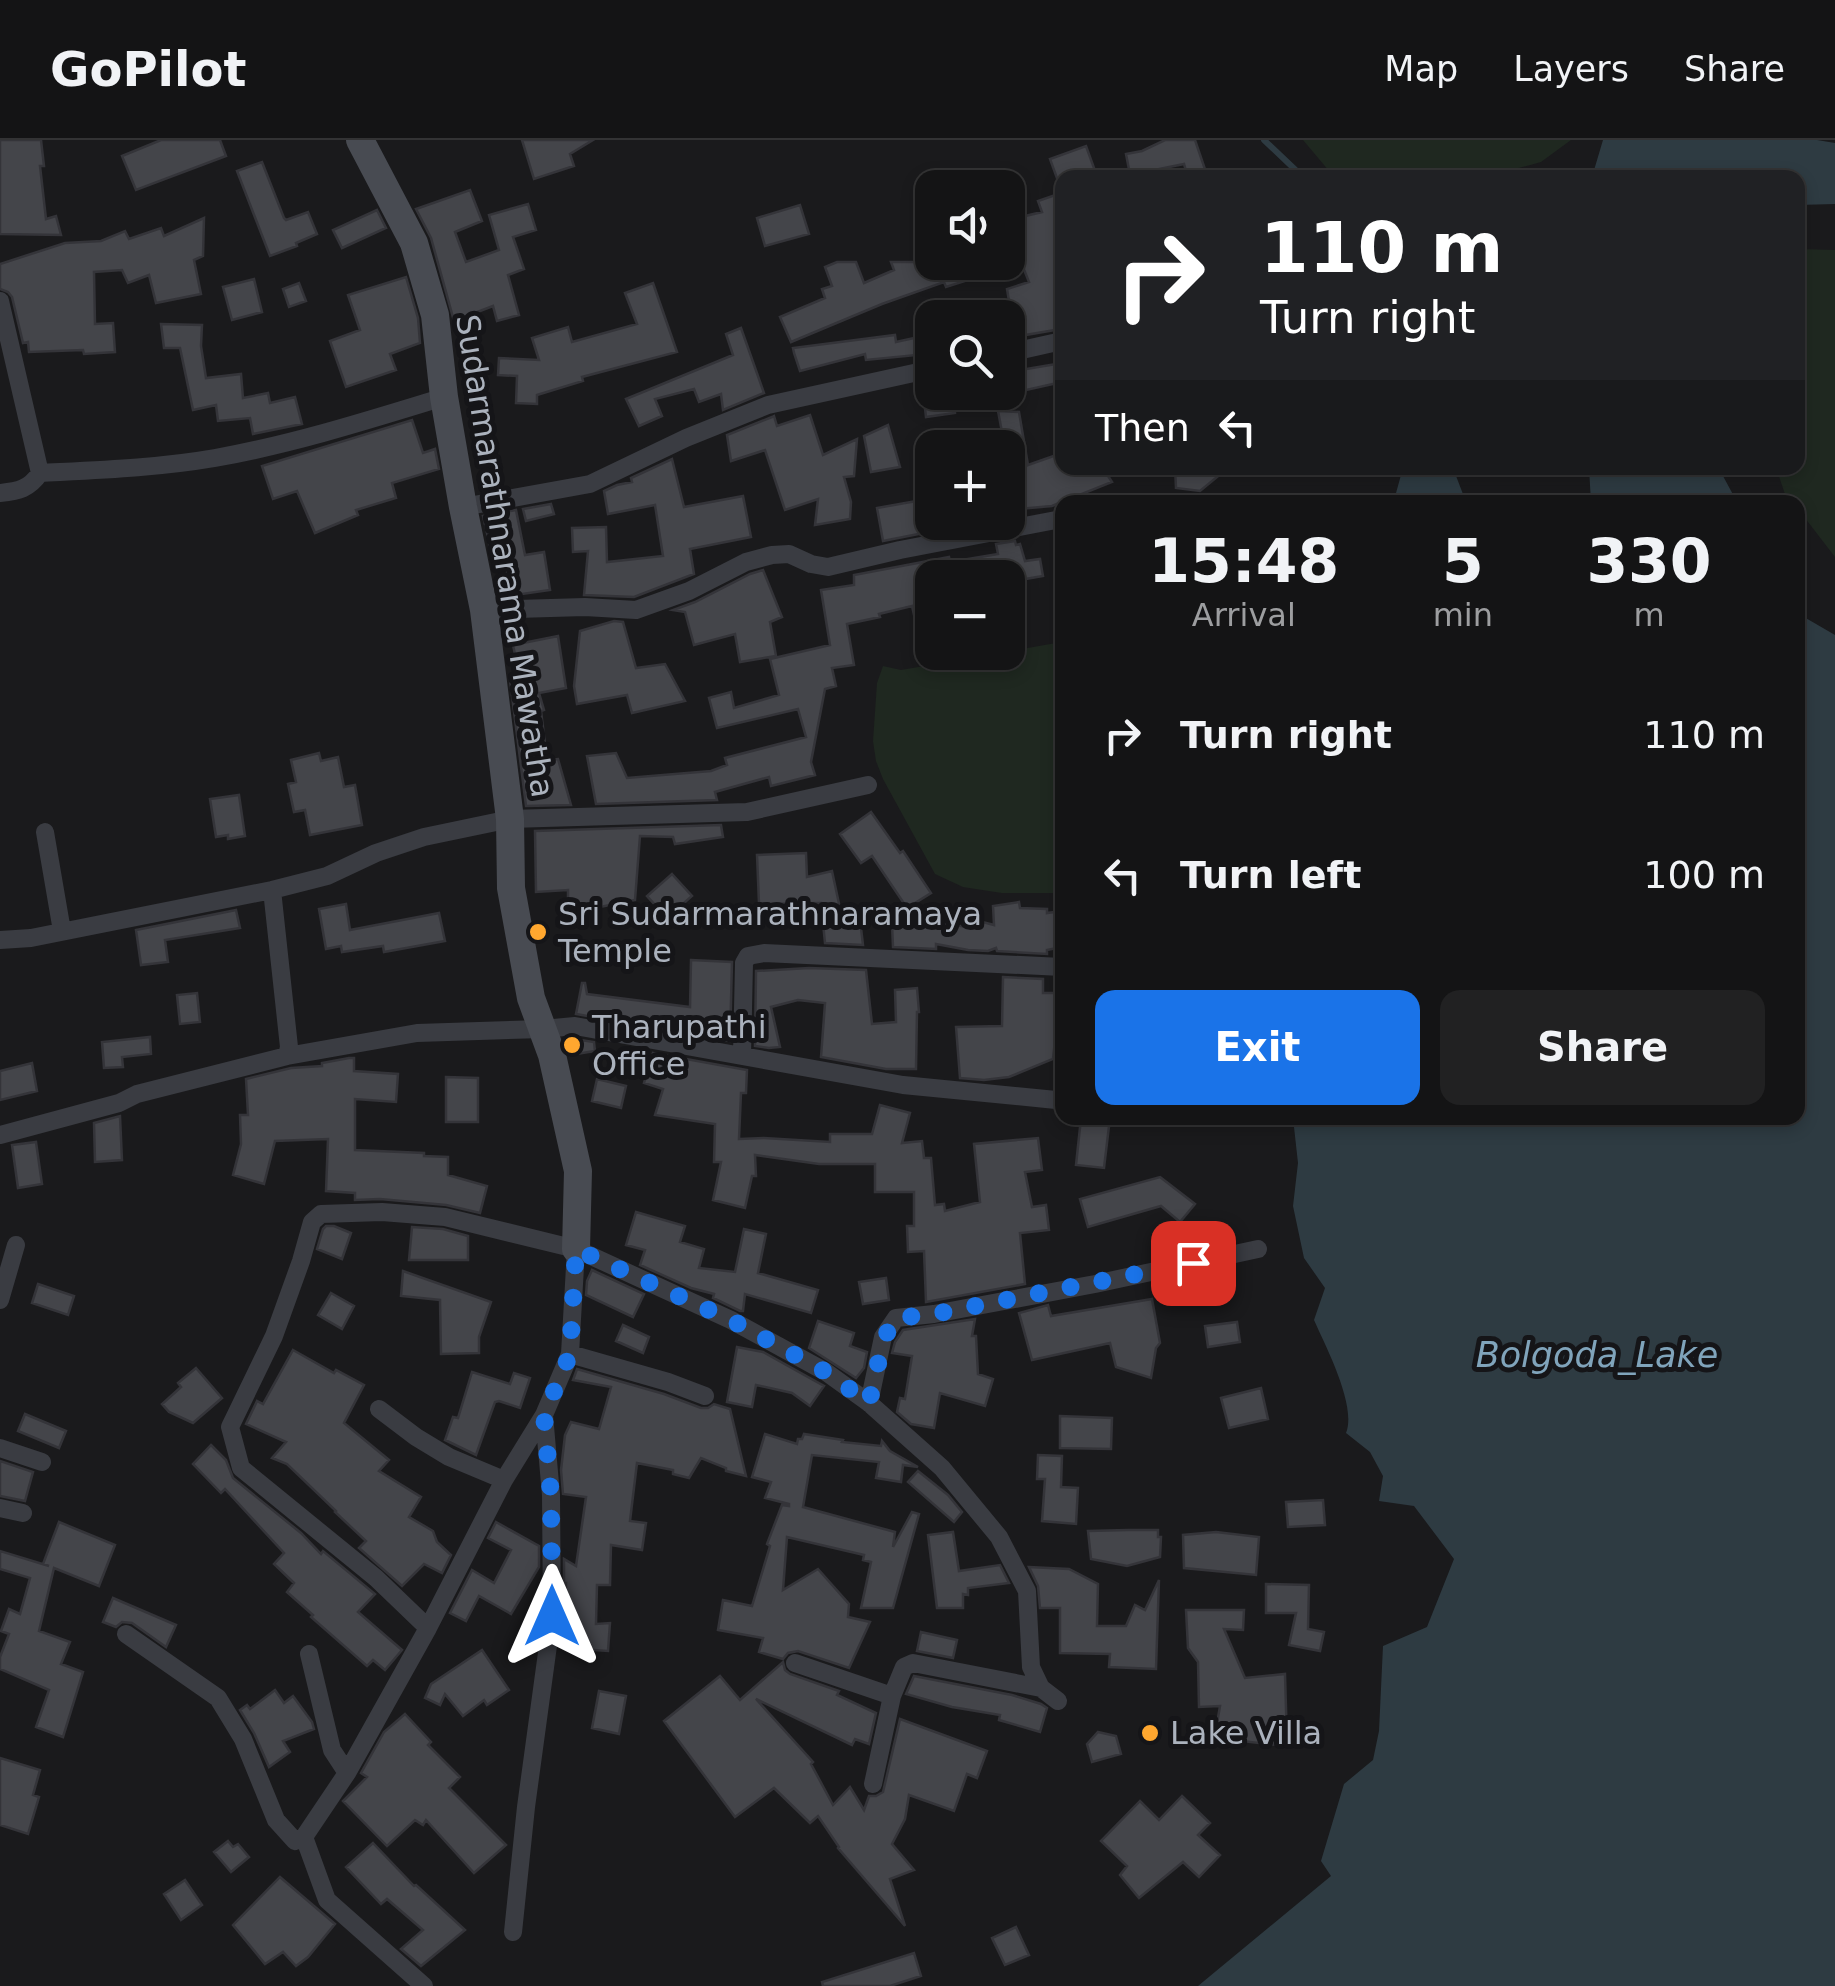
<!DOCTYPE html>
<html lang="en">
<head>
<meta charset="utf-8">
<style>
  :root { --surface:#141415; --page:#212122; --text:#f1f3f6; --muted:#9d9ea0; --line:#333334; --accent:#1a73e8 }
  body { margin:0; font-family:"DejaVu Sans",sans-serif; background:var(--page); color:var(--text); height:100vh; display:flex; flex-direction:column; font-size:38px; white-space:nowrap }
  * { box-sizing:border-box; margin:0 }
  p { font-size:32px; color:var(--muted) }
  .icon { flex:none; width:55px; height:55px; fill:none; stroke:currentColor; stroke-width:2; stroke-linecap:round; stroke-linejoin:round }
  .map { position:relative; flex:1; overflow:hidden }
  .side { position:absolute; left:1055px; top:355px; width:750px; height:630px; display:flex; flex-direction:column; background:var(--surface); border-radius:20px; box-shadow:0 5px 15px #0003,0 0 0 2px var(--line) }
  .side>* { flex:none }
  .guide { position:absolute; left:1055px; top:30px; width:750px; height:305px; border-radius:20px; box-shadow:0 5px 15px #0003,0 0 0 2px var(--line); background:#202124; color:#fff; overflow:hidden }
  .tools { position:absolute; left:915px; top:30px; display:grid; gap:20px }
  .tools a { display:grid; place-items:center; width:110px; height:110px; border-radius:20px; background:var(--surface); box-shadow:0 5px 15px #0003,0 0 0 2px var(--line); font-size:50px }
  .pin { position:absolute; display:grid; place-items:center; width:85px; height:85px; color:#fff; margin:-42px; border-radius:20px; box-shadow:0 5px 15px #0006 }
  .me { position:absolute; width:110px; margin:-55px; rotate:0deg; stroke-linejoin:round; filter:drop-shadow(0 0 8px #0008) }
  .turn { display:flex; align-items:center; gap:35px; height:210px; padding:0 40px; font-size:45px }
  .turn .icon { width:130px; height:130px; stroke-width:2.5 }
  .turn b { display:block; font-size:70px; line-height:85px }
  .then { display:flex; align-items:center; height:95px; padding:0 40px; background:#0003; gap:20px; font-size:38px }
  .eta { display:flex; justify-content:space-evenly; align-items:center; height:170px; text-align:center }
  .eta b { font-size:60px; font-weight:600; line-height:70px }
  .cta { display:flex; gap:20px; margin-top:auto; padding:20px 40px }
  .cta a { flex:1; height:115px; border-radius:20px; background:var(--accent); color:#fff; font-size:40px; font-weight:600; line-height:115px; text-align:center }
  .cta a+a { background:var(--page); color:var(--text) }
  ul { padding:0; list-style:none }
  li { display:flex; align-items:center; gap:30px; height:140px; padding:0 40px }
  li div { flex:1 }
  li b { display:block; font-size:38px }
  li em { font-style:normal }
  header { display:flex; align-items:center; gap:60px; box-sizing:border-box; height:140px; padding:0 50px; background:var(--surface); border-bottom:2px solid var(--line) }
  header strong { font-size:48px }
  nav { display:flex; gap:55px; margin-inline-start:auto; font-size:35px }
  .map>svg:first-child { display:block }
</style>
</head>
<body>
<header>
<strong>GoPilot</strong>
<nav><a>Map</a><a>Layers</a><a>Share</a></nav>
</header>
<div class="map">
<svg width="1835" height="1846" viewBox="0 0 1835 1846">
  <rect width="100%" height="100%" fill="#1a1a1c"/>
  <path fill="#1f2820" d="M1303 0H1571L1541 22 1486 37 1335 38Z
    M1798 109 1835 110V417L1798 369V362H1792L1785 354 1776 328H1798Z
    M1062 502V753H1002L963 747 935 734 883 639 876 621 873 601 877 543 883 526 901 530Z"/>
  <path fill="#2e3b42" d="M1603 0H1817L1835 3V64L1798 65V38L1592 37Z
    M1400 328H1453L1466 362H1379L1396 353 1401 335Z
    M1589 328H1721L1723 336 1737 362H1591Z
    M1798 451 1804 477 1835 495V1846H1198L1331 1736 1321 1721 1344 1644 1373 1620 1379 1591 1383 1506 1427 1487 1454 1419 1414 1366 1379 1361 1383 1336 1370 1312 1346 1293C1357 1266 1326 1207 1314 1180L1325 1148 1304 1118 1293 1066 1298 1023 1293 978H1798Z"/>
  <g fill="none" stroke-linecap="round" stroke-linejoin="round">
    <path stroke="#2e3b42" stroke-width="6" d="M1264 0 1304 38"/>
  </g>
  <path fill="#44454a" stroke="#343439" stroke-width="2.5" d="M0 0H41L44 26H40L46 79 56 76 61 95 0 94Z
    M161 0H220L226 16 136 50 122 16Z
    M522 0H593L570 14 574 26 534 39Z
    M1165 0H1195L1208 38H1188L1184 24 1130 35 1126 14 1142 11Z
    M1086 6 1094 28 1058 41 1050 19Z
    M262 22 284 78 286 80 308 72 317 94 296 103 297 106 270 116 237 31Z
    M470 50 482 81 455 92 466 122 499 110 489 75 528 64 536 90 513 97 524 129 508 135 519 175 497 181 493 166 454 181 431 98 416 69Z
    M1058 54 1062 65V156L1055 158 1061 189 1008 198V178H989L1009 161 1007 149 1029 142 1008 90V80L1042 72 1038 61Z
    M800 65 809 94 765 106 757 78Z
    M377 70 386 88 342 108 333 90Z
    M204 78 203 116 194 120 201 154 156 163 149 135 128 143 122 130 94 132 95 184 113 183 115 212 84 214 83 210 29 212 28 202 23 203 12 157 8 152 0 149V124L65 103 101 101 125 91 129 99 161 88 164 96Z
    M837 122H856L864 143 894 130 891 122H959L965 141 946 147 944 142 882 164 791 202 780 177 825 158 822 149 832 146 825 127Z
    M406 137 418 178 420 203 390 214 396 230 346 247 330 201 360 190 348 155Z
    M254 139 262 172 232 180 223 147Z
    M299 143 306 161 289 167 283 149Z
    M653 143 677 212 582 237 583 241 537 255V264L516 263 517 236 498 235 499 218 539 220 532 198 568 187 572 202 637 184 625 153Z
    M161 184 202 185 201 206 206 238 241 234 243 258 268 253 270 263 295 257 302 284 253 294 250 278 218 281 216 265 193 270 180 208H164Z
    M741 188 764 253 723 270 721 254 699 262 694 249 655 259 662 276 639 286 626 259 733 215 726 194Z
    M932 194V217L917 220 916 215 866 220 865 214 800 231 794 213 793 208 895 195 896 202Z
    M1062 223V242L1008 254V232Z
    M923 252H954L955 273 926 277Z
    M998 271 1019 272 1028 325 1062 313V328H1103L1112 342 1052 366 1008 370V308H1005Z
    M810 275 823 315 857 299 854 336 844 337 851 362 850 379 815 385 818 359 785 370 765 310 731 321 727 295 772 277 774 276 777 286Z
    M412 280 423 313 435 309 439 329 392 343 396 358 356 370 358 375 315 393 297 351 273 359 262 326Z
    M888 285 900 327 871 332 864 296Z
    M672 319 684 367 743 356 751 397 690 409 694 434 634 457 584 455 588 411 573 412 572 388 606 387 607 422 663 416 655 365 608 374 604 351 617 345 632 342 631 338Z
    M1175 328H1228L1200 351 1176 348Z
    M922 360H932V382H943L944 389 883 401 877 368Z
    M551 364 554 374 526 381 523 369Z
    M516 370 525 415 544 412 550 450 508 456 501 408 491 410 483 376Z
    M1015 401 1016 405 1020 404 1025 421 1040 419 1043 436 1008 442V438H932V523L925 524 912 466 879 474 880 477 847 484 854 525 832 528 836 546 825 549 811 622 815 635 771 646 769 637 715 652 717 660 596 664 587 616 616 613 627 638 711 631 727 625 725 618 806 597 798 569 717 588 709 558 731 552 734 568 779 555 770 519 830 505 821 450 854 445V435L949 417 950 422 998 414 996 404Z
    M763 430 782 477 770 482 776 516 740 522 735 494 694 505 685 472 673 470 695 462 750 434Z
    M614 481 623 482 636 528 665 524 685 561 632 573 627 555 577 564 574 546 580 491Z
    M558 496 566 548 539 553 544 570 541 571 547 620 558 619 571 665 526 666 510 540 520 538 513 505Z
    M319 613 321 621 338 617 344 647 355 645 362 685 310 695 305 670 294 672 288 644 296 642 291 620Z
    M239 655 245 696 228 699V695L216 697 210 659Z
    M871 672 900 713 903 711 931 753 907 768 872 716 861 723 840 694Z
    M721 685 723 697 675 704 673 697 640 696 635 760 585 770 568 771V750L536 752 535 691Z
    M806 713 807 737 832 731 841 773 859 771 863 805 825 803 821 763 759 764 757 715Z
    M672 734 692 756 667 778 647 756Z
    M1019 762 1020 768 1047 769V773L1062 771V807L1047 810V814L997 811 996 808 988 811 968 810 936 804V809L893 807 892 784 928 782 978 788 979 781 994 785 993 766Z
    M346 764 350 790 439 773 445 801 384 812 383 806 342 812 341 806 326 809 319 769Z
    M236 770 240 788 165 800 168 822 141 825 136 790Z
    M691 820 732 822 730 901 576 874 582 843H585L587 854 690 867Z
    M809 828 866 830 872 884 896 882 895 850 917 848 919 872H917L916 929H886L821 917 825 863 798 860 771 867 780 907 769 908 755 906 756 831Z
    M1003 837 1043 839V853H1062V882H1057L1053 919 1009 937 984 940 960 938 956 887 1002 886Z
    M197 853 200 882 180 884 177 855Z
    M150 897 151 914 122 917 123 927 104 928 102 902Z
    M574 899 594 902 595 911 570 915 565 900Z
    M653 913 747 930 746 953H741L739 999 764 998 830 1002V994H872L880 965 910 973 902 1003 922 1001 924 1018H931L935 1065 944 1064 945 1071 980 1062 974 1004 1038 998 1042 1030 1025 1032 1032 1067 1046 1065 1049 1090 1020 1093 1025 1144 926 1162 924 1111 908 1112 907 1086H914V1052H875V1024H819L755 1015 756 1036H752L745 1068 713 1060 721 1022H714L715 984 655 975 663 949 644 943Z
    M349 918H354V931L398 934 396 962 355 959V1010L424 1013V1016L448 1017V1035L487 1046 480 1073 446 1065 380 1059 355 1060V1053L326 1051 328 999 275 1001 264 1044 233 1035 241 1004 240 975H248L246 939 291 928 322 926V923Z
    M32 923 37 951 0 960V931Z
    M446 937 478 938V982H446Z
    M597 939 626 946 621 968 592 961Z
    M120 976 122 1020 95 1022 94 983Z
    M1081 978H1110L1104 1028 1076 1025Z
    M36 1002 42 1044 18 1048 12 1005Z
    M1160 1037 1195 1064 1180 1082 1161 1066 1088 1087 1080 1059Z
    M636 1072 685 1086 680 1102 704 1109 699 1128 735 1132 744 1089 766 1094 758 1133 818 1150 811 1173 745 1154 743 1171H740L713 1158 714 1154 691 1148 640 1125 645 1110 626 1105Z
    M326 1086H334L351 1093 342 1119 317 1109 323 1089Z
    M412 1087 443 1089 468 1096V1120H409Z
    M592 1130 644 1154 633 1177 586 1155 587 1141Z
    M403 1131 491 1162 479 1197V1213L441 1214 440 1160 401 1156Z
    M886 1138 889 1160 863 1164 859 1142Z
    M38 1144 74 1156 68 1175 32 1163Z
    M331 1153 354 1166 342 1189 318 1175Z
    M1152 1159 1160 1203 1156 1208 1151 1238 1116 1227 1110 1203 1032 1220 1019 1173 1048 1165 1051 1176Z
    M975 1179 972 1196H976L978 1234 993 1239 985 1266 940 1253 934 1288 911 1284 897 1272 900 1258 905 1259 912 1216 892 1213 895 1202 903 1190Z
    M818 1181 854 1193 850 1206 867 1212 864 1228 856 1238 809 1208Z
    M1237 1182 1240 1202 1208 1207 1205 1186Z
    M623 1185 649 1197 643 1213 616 1201Z
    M737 1207 763 1212 824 1246 810 1266 792 1253 756 1245 752 1267 727 1262Z
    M293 1210 334 1233 336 1230 364 1245 344 1283 389 1320 379 1331 421 1357 409 1377 433 1391 437 1402 451 1415 442 1433 424 1424 402 1446 359 1408 366 1401 335 1372 336 1371 287 1324 272 1318 286 1302 246 1284 257 1261 263 1264Z
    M196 1228 222 1258 193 1283 169 1272 162 1264 181 1247 178 1243Z
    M577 1229 664 1254 701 1268H708L714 1264 730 1269 746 1336 726 1331V1328L701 1318 689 1338 673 1334V1330L637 1323 630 1381 646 1383 642 1410 611 1405 610 1445H597L596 1484 610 1483 608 1511 563 1508 566 1443H564V1419L576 1426 586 1357 563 1354 561 1330 565 1295 571 1282 599 1289 611 1247 573 1240Z
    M472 1232 510 1244 514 1233 530 1238 520 1268 499 1261 495 1262 476 1315 445 1300 453 1277 458 1278Z
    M1261 1248 1268 1279 1229 1288 1221 1258Z
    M25 1274 66 1291 59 1308 18 1291Z
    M1060 1276 1112 1278 1111 1309 1060 1308Z
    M765 1294 797 1304 798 1299H802L804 1294 843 1300 842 1302 881 1306 882 1301 890 1311 918 1327 903 1325 901 1342 876 1338 879 1322 812 1315 803 1367 895 1392 893 1407 912 1372 919 1374 893 1468H861L871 1422 863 1420 864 1415 787 1397 783 1450 818 1429 849 1464 848 1477 870 1482 849 1528 798 1511 788 1513 783 1519 759 1512 763 1498 718 1490 723 1460 752 1466 770 1406 767 1404 782 1365 789 1366V1364L765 1358 771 1342 752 1337Z
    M211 1305 226 1320 233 1338 301 1393 321 1414 323 1411 375 1454 358 1472 402 1510 385 1530 373 1520 367 1526 311 1477 313 1475 287 1452 294 1443 274 1424 284 1413 225 1349 221 1353 193 1324Z
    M1038 1315 1062 1316 1061 1347 1078 1348 1076 1384 1042 1381 1045 1339H1037Z
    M0 1321 33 1332 25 1361 0 1356Z
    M918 1331 948 1355 962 1372 954 1382 908 1342Z
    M1323 1360 1325 1385 1288 1387 1286 1362Z
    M59 1382 115 1405 99 1446 54 1428 39 1491 70 1502 61 1524 83 1532 63 1597 36 1587 49 1550 0 1529V1517L9 1494 1 1491 9 1469 20 1474 30 1438 0 1429V1411L49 1426 43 1424Z
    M496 1382 539 1406V1427L511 1474 479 1456 466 1481 450 1473 472 1430 494 1443 511 1410 488 1398Z
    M1128 1390H1158V1397H1161L1160 1417 1127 1426 1091 1419 1088 1391Z
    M953 1392 959 1431 1000 1425 1009 1443 968 1448V1455L963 1454V1468H937L928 1395Z
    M1216 1392 1259 1397 1256 1435 1184 1428 1183 1395Z
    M1029 1427 1069 1429 1098 1444 1097 1486H1126L1135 1465 1145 1470 1159 1440 1156 1529 1109 1527 1110 1514 1060 1513V1468H1040L1038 1446Z
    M1266 1444 1309 1445 1308 1489 1324 1492 1320 1511 1289 1505 1296 1473H1266Z
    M113 1458 176 1485 166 1507 132 1483 122 1482 116 1487 103 1482Z
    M1186 1470H1244L1243 1490 1224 1489 1245 1538 1285 1534 1287 1602 1278 1600 1277 1605 1241 1601V1594L1216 1589 1220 1566 1199 1567 1198 1522 1188 1508Z
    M921 1492 957 1500 953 1518 917 1511Z
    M482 1510 509 1550 487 1565 484 1560 463 1576 445 1554 440 1565 425 1558 431 1544Z
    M783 1522 785 1530 790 1534 839 1551 837 1555 876 1573 869 1604 855 1599 852 1605 756 1559 813 1622 811 1624 833 1665 850 1647 864 1670 869 1656H876L883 1652 900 1579 987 1611 977 1638 967 1634 954 1671 909 1655 905 1679 892 1704 914 1730 890 1739 905 1786 838 1708 839 1707 818 1676 810 1683 774 1648 735 1677 664 1581 720 1536 740 1560Z
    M914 1536 1012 1555 1041 1564 1047 1568 1040 1592 999 1580 1000 1575 952 1567 906 1554Z
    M275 1550 284 1563 293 1556 312 1582 314 1589 283 1601 290 1612 269 1627 254 1593 240 1570 247 1565 250 1569Z
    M599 1551 626 1556 619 1594 592 1588Z
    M405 1574 431 1602 428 1605 460 1637 449 1648 506 1705 474 1733 426 1680 423 1685 415 1680 387 1706 343 1661 367 1637 361 1633 384 1592Z
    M1098 1592 1116 1596 1121 1614 1092 1622 1087 1604Z
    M0 1618 40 1630 33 1655 39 1657 28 1694 0 1685Z
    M1182 1656 1210 1683 1198 1695 1220 1715 1199 1737 1183 1722 1139 1758 1120 1735 1127 1726 1101 1701 1140 1661 1159 1680Z
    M228 1701 233 1707 238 1704 249 1717 231 1732 214 1712Z
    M373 1703 414 1746 416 1745 465 1790 421 1826 401 1809 423 1790 387 1759 381 1764 346 1727Z
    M280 1737 335 1784 308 1817 296 1826 283 1812 265 1824 233 1785Z
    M185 1740 202 1765 181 1780 164 1754Z
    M1016 1787 1029 1815 1005 1825 992 1798Z
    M914 1813 921 1836 890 1846H823L822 1842Z"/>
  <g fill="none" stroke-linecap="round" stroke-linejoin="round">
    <path stroke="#3a3c42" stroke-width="18" d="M0 161 40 333C29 349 19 351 0 353
      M1008 213 1062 201
      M40 333C98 330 157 328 215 318 293 304 369 280 444 257
      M463 367 590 344 686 298 768 265 932 229
      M484 470 585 467 636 470 689 451 746 422 772 415 789 414 811 424 828 427 900 410 1056 380
      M45 692 62 791
      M0 800 31 798 272 750 327 736 376 713 424 697 510 679 747 672 868 645
      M287 916 417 893 543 889 575 886 742 916 744 823 748 816 764 813 1062 827
      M742 916 903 945 1056 960
      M0 995 119 963 137 954 287 916 289 907 272 750
      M0 1160 16 1105
      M570 1214 668 1242 705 1256
      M869 1263 883 1197 896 1178 934 1174 1095 1144 1258 1109
      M379 1269 416 1297 449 1317 504 1340
      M0 1308 42 1322
      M0 1368 23 1373
      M428 1488 376 1438 241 1328 230 1287 274 1196 301 1121 312 1082 321 1074 382 1072 445 1077 576 1109 731 1180 826 1232 869 1263 942 1328 999 1397 1027 1451 1031 1527 1041 1548 1058 1561
      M126 1494 218 1558 243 1599 276 1680 295 1701 304 1697
      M309 1514 332 1610 347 1633
      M795 1523 892 1556
      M873 1644 892 1556 904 1527 913 1523 1041 1548
      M304 1697 347 1633 428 1488 504 1340 544 1275
      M304 1697 327 1760 424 1846
      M513 1792 526 1667 552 1476 551 1355 544 1275 570 1214 576 1109"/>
    <path stroke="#484b52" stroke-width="28" d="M360 0 414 103 435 175 444 257 463 367 484 470 510 679 511 748 531 858 552 915 578 1031 576 1109"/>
  </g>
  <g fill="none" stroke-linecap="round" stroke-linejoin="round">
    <path stroke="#1a73e8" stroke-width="18" stroke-dasharray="0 32.4" d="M552 1476 551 1356 544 1275 570 1214 576 1109 731 1180 826 1232 869 1263 884 1198 896 1178 934 1174 1193 1123"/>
  </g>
  <g fill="#ffa72f" stroke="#151518" stroke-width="4">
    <circle cx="538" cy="792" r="10"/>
    <circle cx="572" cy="905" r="10"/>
    <circle cx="1150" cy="1593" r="10"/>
  </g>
  <g text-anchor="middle" stroke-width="10" stroke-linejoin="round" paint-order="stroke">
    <g font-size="32" fill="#abb2bd" stroke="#151518">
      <text transform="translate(505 416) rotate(81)" y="11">Sudarmarathnarama Mawatha</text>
    </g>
    <g font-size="32" fill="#abb2bd" stroke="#151518" text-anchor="start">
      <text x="558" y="785">Sri Sudarmarathnaramaya<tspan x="558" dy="37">Temple</tspan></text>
      <text x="592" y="898">Tharupathi<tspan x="592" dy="37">Office</tspan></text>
      <text x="1170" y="1604">Lake Villa</text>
    </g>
    <g font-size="35" font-style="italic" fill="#80a4bb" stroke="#151518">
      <text x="1597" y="1227">Bolgoda_Lake</text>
    </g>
  </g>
</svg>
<div class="tools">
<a><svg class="icon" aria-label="sound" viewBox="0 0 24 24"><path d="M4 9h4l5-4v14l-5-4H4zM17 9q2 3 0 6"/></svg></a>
<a><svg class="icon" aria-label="search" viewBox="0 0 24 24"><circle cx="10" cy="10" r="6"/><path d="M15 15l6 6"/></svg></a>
<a>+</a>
<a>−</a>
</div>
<div class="pin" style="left:1193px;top:1123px;background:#d93025"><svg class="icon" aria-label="arrive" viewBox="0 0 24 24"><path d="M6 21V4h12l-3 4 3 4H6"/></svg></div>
<svg class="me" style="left:552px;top:1476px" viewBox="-20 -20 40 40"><path d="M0-17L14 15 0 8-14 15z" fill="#1a73e8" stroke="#fff" stroke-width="4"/></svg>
<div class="guide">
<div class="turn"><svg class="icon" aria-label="right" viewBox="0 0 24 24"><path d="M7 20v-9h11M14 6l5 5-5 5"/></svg><div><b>110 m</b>Turn right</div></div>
<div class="then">Then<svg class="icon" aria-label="left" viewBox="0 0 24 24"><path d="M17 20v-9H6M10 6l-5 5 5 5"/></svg></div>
</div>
<section class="side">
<div class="eta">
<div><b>15:48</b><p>Arrival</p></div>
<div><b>5</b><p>min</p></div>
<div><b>330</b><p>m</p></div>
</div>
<ul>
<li><svg class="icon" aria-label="right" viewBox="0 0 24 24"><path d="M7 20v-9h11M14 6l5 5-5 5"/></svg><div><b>Turn right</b></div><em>110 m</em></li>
<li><svg class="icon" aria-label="left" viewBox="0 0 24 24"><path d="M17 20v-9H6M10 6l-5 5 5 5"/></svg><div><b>Turn left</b></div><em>100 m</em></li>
</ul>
<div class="cta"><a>Exit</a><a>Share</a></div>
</section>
</div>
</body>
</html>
